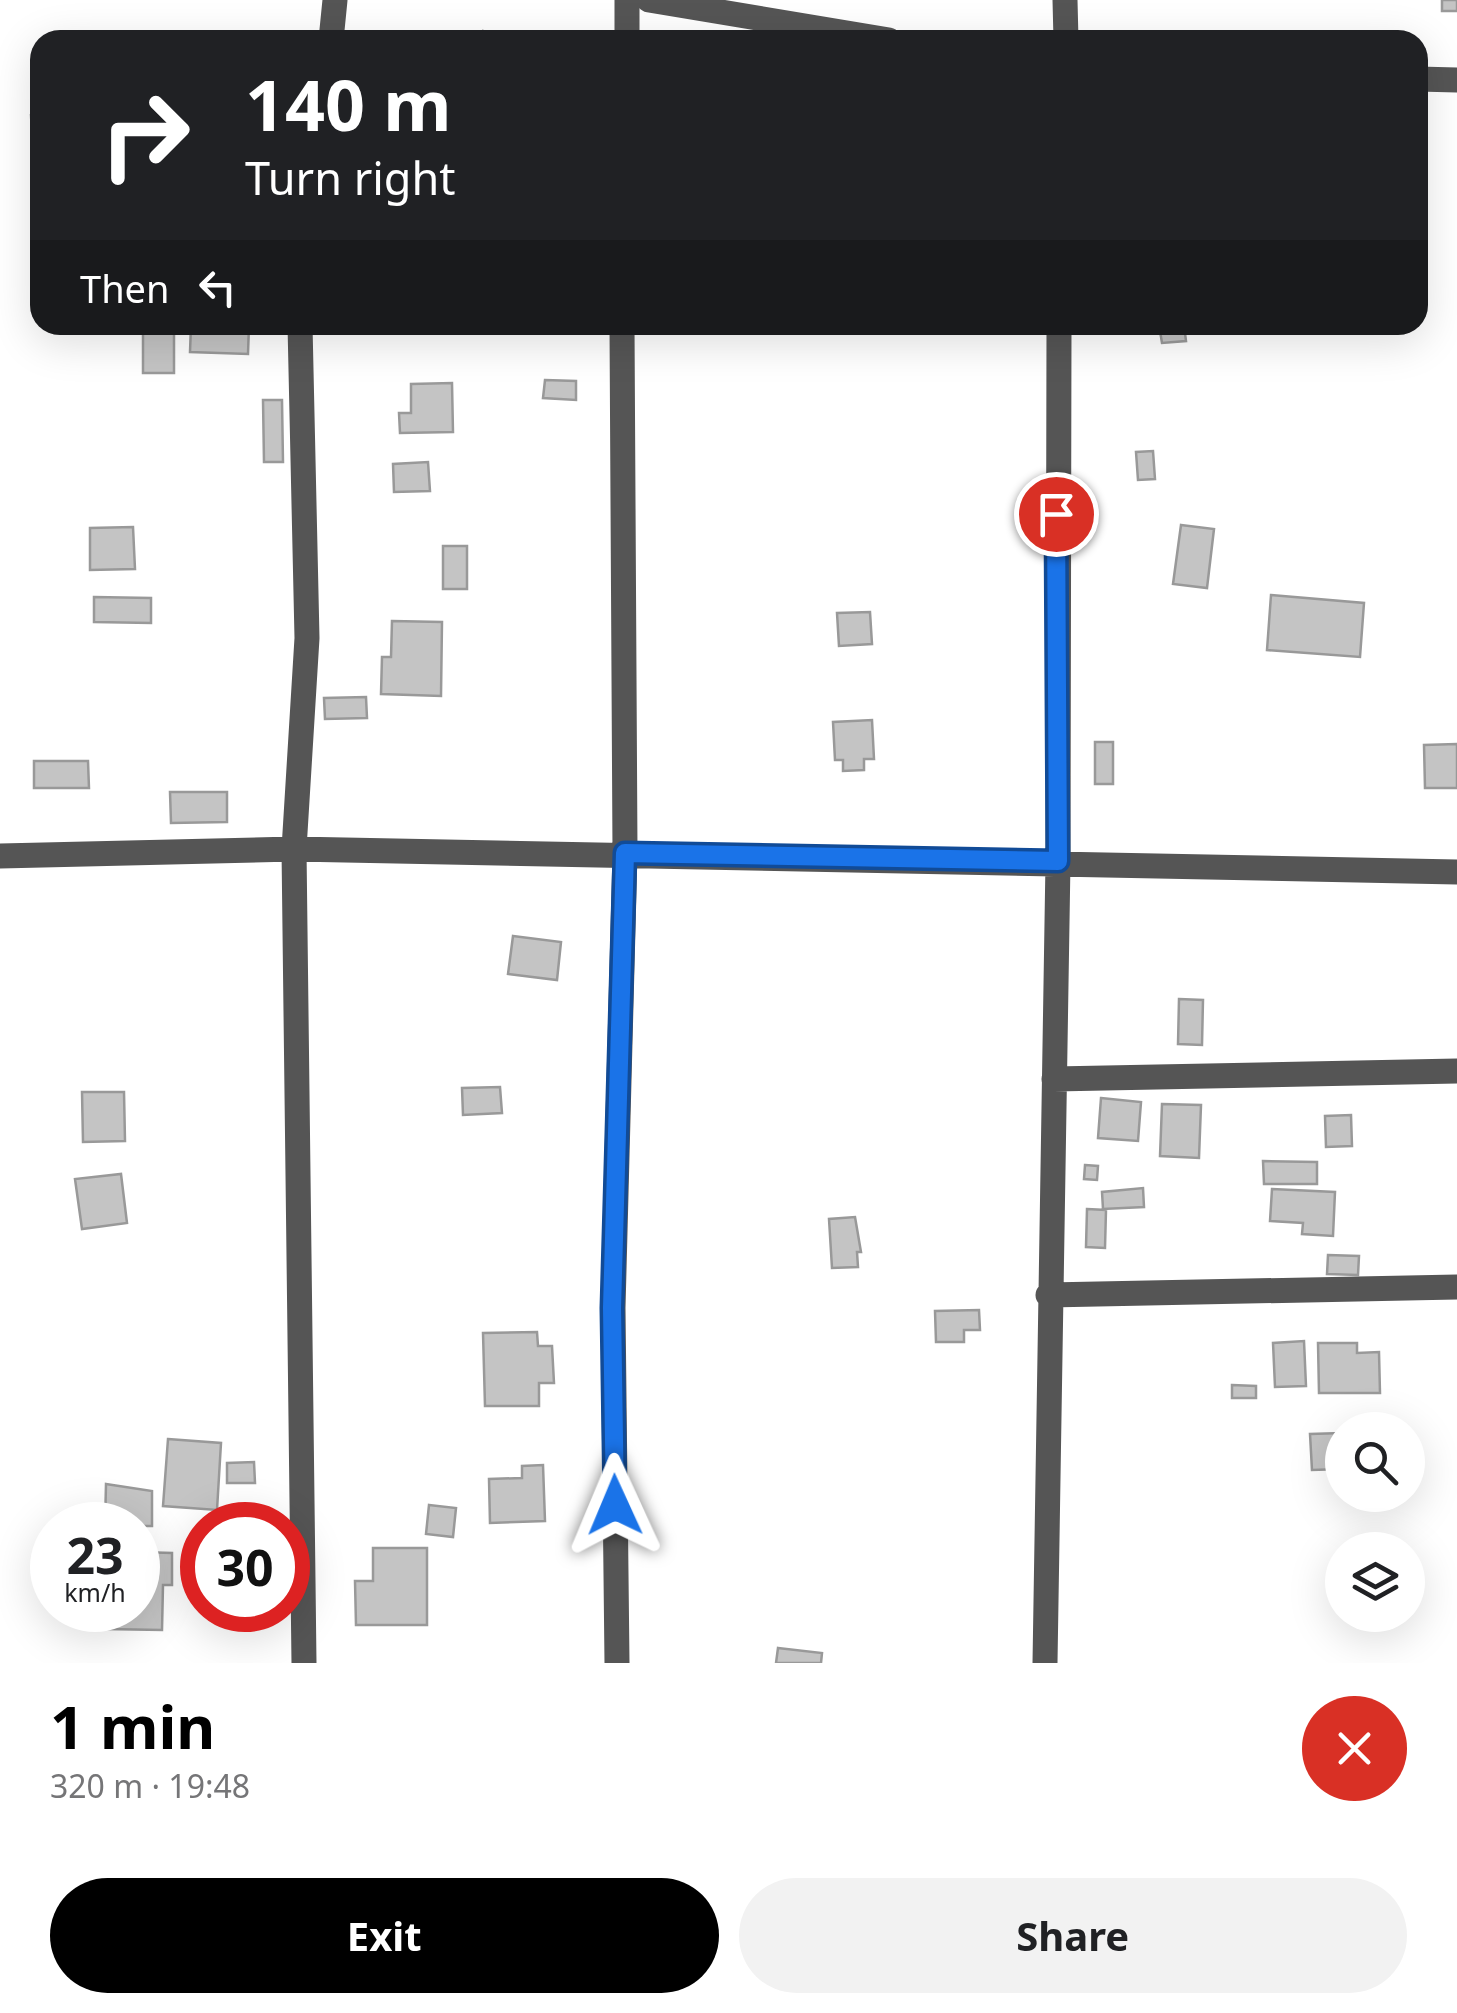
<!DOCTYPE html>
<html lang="en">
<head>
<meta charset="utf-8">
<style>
  :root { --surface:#fff; --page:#f2f2f2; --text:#202124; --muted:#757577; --accent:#000 }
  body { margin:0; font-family:"Noto Sans",sans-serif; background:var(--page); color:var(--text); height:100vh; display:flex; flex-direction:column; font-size:38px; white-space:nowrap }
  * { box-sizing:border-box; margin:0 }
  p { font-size:32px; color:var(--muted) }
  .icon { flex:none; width:55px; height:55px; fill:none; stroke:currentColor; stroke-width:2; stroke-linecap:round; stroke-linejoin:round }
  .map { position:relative; height:1663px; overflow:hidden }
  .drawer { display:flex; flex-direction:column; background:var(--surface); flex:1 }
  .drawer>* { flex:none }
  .top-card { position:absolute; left:30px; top:30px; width:1398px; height:305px; border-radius:30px; box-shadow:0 10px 40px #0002; background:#202124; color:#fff; overflow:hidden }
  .controls { position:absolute; left:1325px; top:1412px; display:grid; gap:20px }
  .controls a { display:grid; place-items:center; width:100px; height:100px; border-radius:50%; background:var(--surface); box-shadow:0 10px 40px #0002; font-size:50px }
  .speed { position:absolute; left:30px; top:1502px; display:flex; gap:20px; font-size:50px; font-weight:700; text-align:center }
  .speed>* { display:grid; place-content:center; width:130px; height:130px; border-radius:50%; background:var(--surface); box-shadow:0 10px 40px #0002; line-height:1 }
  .speed small { font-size:25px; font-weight:400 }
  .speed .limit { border:15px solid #d22; background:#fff; color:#111 }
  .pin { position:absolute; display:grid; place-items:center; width:85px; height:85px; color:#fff; margin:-42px; border:5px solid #fff; border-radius:50%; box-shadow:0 2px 10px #0007 }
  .me { position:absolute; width:110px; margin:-55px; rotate:359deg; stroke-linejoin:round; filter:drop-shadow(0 0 8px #0008) }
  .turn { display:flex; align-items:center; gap:35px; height:210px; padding:0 50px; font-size:45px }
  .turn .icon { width:130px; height:130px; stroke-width:2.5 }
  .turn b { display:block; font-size:70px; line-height:85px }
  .then { display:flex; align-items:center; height:95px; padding:0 50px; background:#0003; gap:20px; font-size:38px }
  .round { display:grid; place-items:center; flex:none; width:105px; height:105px; border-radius:52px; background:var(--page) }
  .overview { display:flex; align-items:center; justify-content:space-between; height:170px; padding:0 50px }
  h1 { font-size:60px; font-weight:700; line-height:75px; color:var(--accent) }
  .action { display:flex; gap:20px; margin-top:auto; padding:20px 50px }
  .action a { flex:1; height:115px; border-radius:60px; background:var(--accent); color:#fff; font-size:40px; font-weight:700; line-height:115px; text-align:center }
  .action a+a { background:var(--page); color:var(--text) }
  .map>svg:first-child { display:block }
</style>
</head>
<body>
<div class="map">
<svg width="1457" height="1663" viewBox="0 0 1457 1663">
  <rect width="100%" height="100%" fill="#fff"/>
  <path fill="#c4c4c4" stroke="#999" stroke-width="2.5" d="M1442 0H1457V11H1442Z
    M483 31 531 40H481Z
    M40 114V153H33L31 115Z
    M143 325H174V373H143Z
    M191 325H249L248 354 190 352Z
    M1159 325H1184L1186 341 1162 343Z
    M545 380 576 381V400L543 398Z
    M452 383 453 432 400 433 399 413H411V384Z
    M263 400H282L283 462H264Z
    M1153 451 1155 479 1138 480 1136 452Z
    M428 462 430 491 394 492 393 464Z
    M1181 525 1214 529 1207 588 1173 584Z
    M133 527 135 569 90 570V528Z
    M443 546H467V589H443Z
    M1271 595 1364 603 1360 657 1267 650Z
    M94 597 151 598V623L94 622Z
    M870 612 872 644 839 646 837 613Z
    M392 621 442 622 441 696 381 694 382 657H391Z
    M366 697 367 718 325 719 324 698Z
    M872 720 874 759H864V770L843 771V760H835L833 722Z
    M1095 742H1113V784H1095Z
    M1457 744V788H1425L1424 745Z
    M34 761H88L89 788H34Z
    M170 792H227V822L171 823Z
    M513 936 561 942 557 980 508 974Z
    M1179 999 1203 1000 1202 1045 1178 1044Z
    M500 1087 502 1113 463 1115 462 1088Z
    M82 1092H124L125 1141 83 1142Z
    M1101 1098 1141 1102 1138 1141 1098 1138Z
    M1162 1104 1201 1105 1199 1158 1160 1156Z
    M1351 1115 1352 1146 1326 1147 1325 1116Z
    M1263 1161 1317 1162V1184H1264Z
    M1085 1165 1098 1166 1097 1180 1084 1179Z
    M121 1174 127 1223 82 1229 75 1179Z
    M1143 1188 1144 1207 1103 1209 1102 1192Z
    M1272 1189 1335 1192 1333 1236 1302 1234 1303 1223 1270 1221Z
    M1087 1209 1106 1210 1105 1248 1086 1247Z
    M855 1217 861 1252H857L858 1267 832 1268 829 1219Z
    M1328 1255 1359 1256 1358 1275 1327 1274Z
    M979 1310 980 1330H964V1342H936L935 1311Z
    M537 1332 538 1346H552L554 1383H539V1406H485L483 1333Z
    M1304 1341 1306 1386 1275 1387 1273 1343Z
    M1318 1343H1357V1353L1379 1352 1380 1393H1319Z
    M1232 1385 1256 1386V1398H1232Z
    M1342 1433V1469L1312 1470 1310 1434Z
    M168 1439 221 1443 217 1510 163 1506Z
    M254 1462 255 1483H227V1463Z
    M543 1465 545 1521 490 1523 489 1479 522 1478V1466Z
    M106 1484 152 1491V1526H143V1533H138V1525H105Z
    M429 1505 456 1508 453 1537 426 1534Z
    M373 1548H427V1625H356L355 1581H373Z
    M138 1552 172 1553V1585H163L162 1630 105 1629V1610H138Z
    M778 1648 822 1653 821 1663H776Z"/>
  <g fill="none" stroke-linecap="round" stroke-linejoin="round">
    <path stroke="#555" stroke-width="25" d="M649 0 889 40
      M1065 0 1066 40
      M331 40 335 0
      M627 40V0
      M1418 79 1457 80
      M300 325 307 638 294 849 304 1663
      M0 856 294 849 1457 872
      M1054 1079 1457 1071
      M1048 1295 1457 1287
      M617 1663 613 1308 625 853 622 325
      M1045 1663 1058 861 1059 325"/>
  </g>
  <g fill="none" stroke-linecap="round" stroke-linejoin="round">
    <g stroke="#114b97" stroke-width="25">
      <path id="route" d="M615 1505 612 1308 625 853 1058 861 1056 514"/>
    </g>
    <use href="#route" stroke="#1a73e8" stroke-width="18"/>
  </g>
</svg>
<div class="controls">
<a><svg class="icon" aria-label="search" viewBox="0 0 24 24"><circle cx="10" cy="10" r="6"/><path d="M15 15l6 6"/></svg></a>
<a><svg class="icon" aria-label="layers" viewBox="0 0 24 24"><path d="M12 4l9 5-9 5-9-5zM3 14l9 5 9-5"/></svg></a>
</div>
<div class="speed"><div>23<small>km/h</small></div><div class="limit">30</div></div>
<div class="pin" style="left:1056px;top:514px;background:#d93025"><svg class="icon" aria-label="arrive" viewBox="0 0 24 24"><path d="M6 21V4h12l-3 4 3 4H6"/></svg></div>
<svg class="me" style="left:615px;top:1505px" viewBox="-20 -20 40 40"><path d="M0-17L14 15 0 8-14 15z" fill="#1a73e8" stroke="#fff" stroke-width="4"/></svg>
<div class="top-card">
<div class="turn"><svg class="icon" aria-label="right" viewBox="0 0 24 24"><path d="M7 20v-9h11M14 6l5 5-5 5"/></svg><div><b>140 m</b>Turn right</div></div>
<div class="then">Then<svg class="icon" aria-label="left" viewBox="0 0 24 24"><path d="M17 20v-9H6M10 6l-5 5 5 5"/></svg></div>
</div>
</div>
<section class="drawer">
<div class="overview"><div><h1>1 min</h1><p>320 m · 19:48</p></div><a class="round" style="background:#d93025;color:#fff"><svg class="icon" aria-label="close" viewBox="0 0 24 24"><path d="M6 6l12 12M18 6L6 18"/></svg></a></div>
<div class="action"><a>Exit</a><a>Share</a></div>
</section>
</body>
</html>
